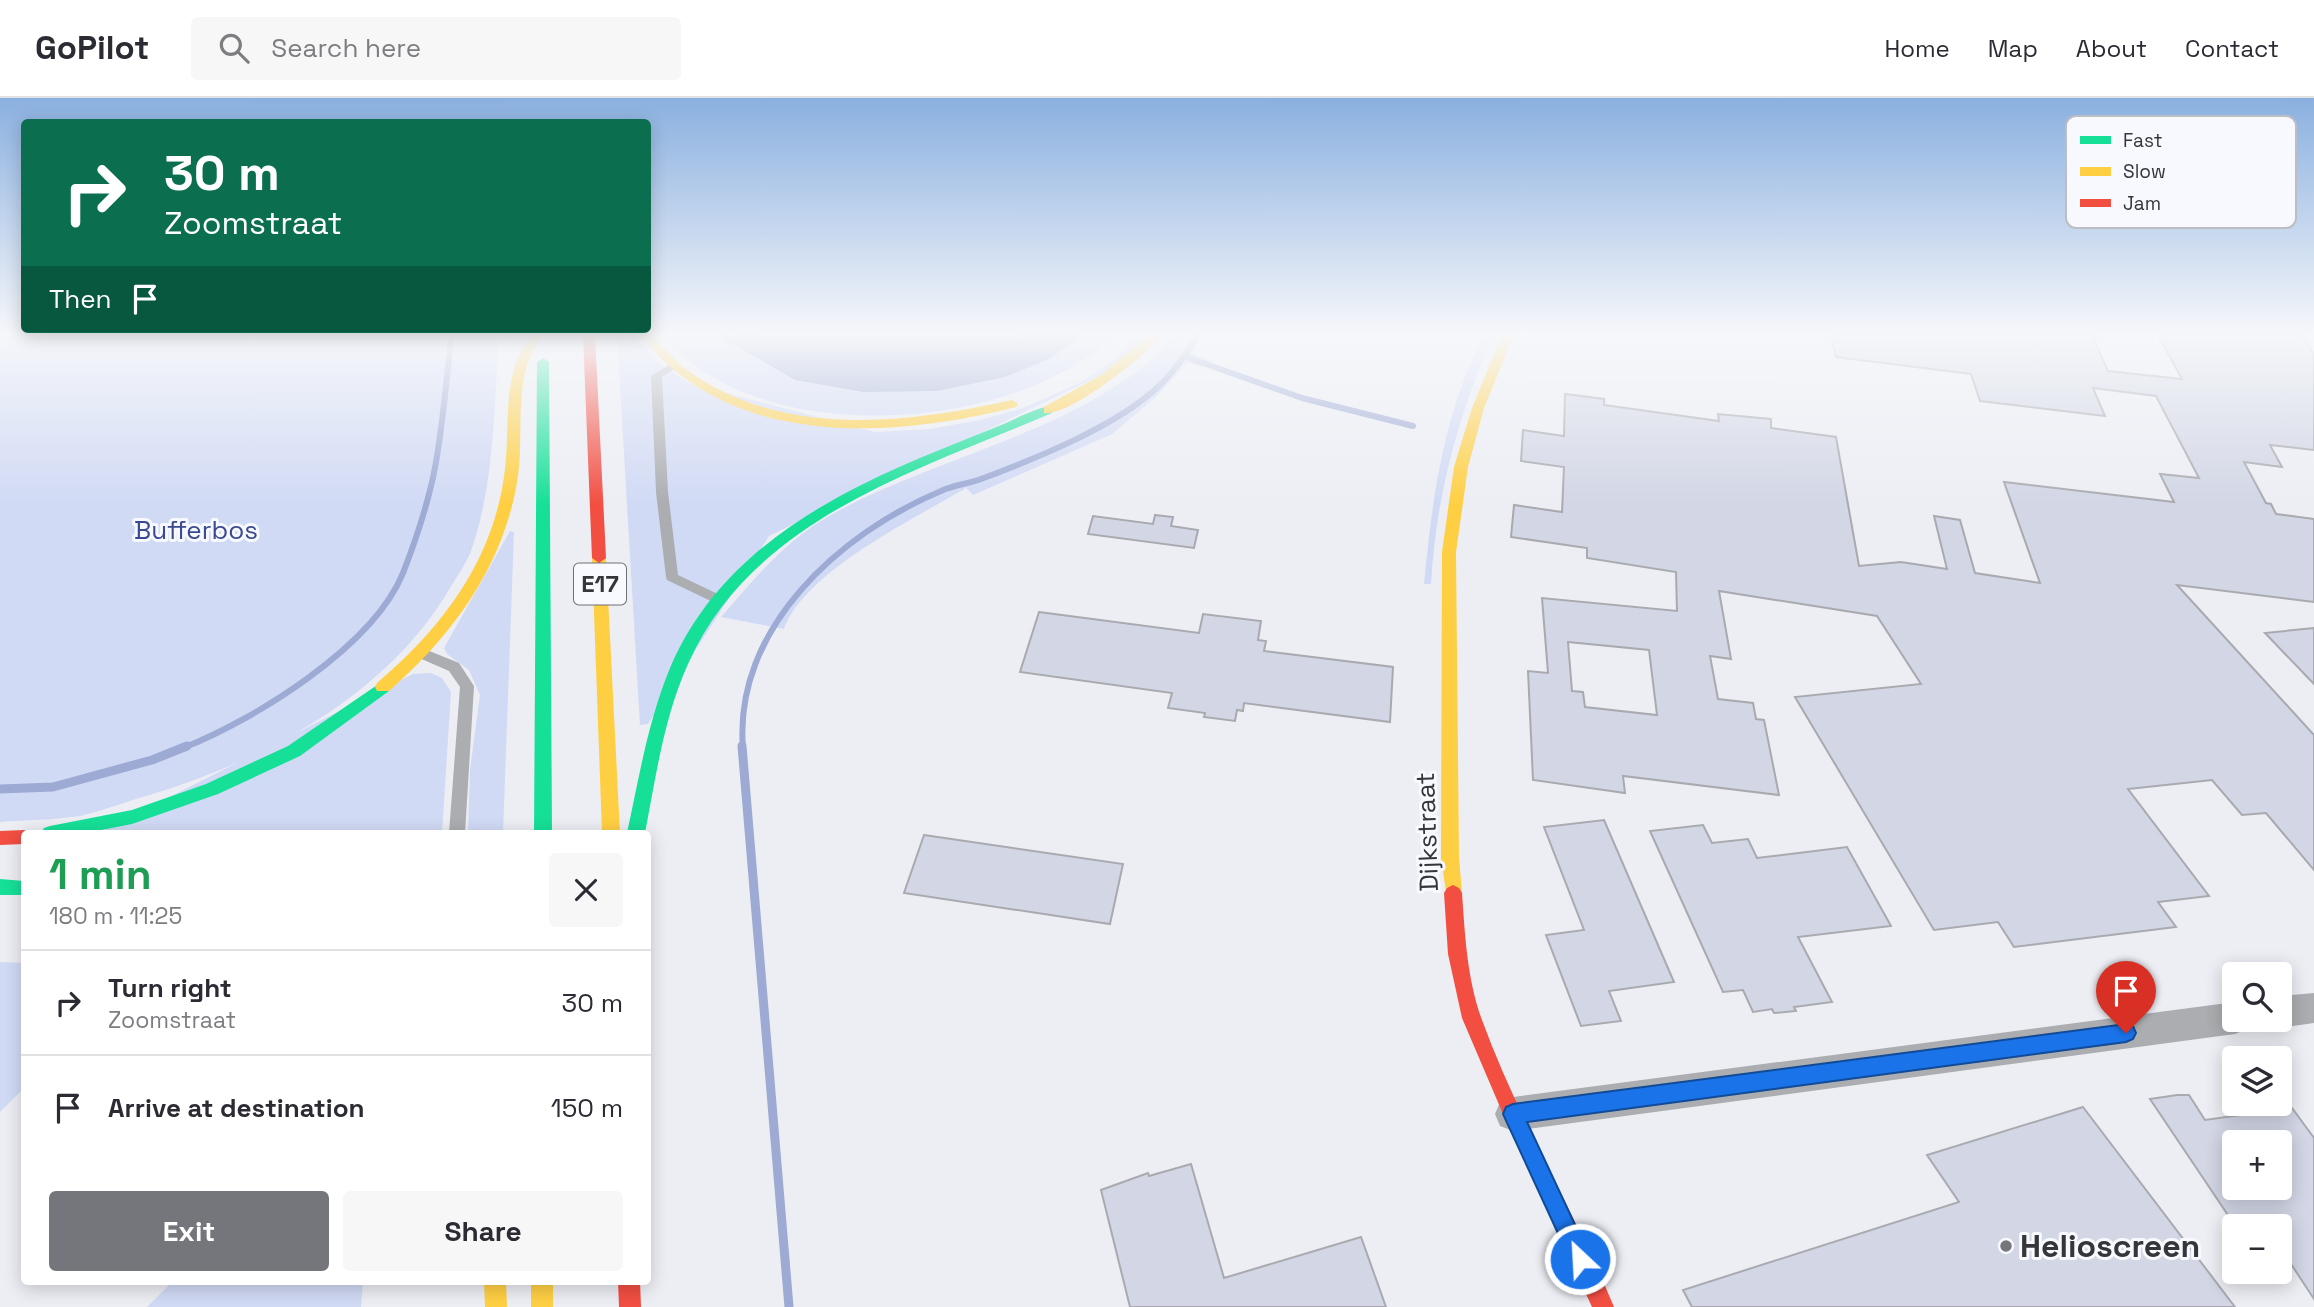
<!DOCTYPE html>
<html lang="en">
<head>
<meta charset="utf-8">
<style>
  :root { --surface:#fff; --page:#f7f7f7; --text:#2b2b33; --muted:#7c7c81; --line:#e1e1e2; --accent:#74767b }
  body { margin:0; font-family:"Space Grotesk",sans-serif; background:var(--page); color:var(--text); height:100vh; display:flex; flex-direction:column; font-size:26px; white-space:nowrap }
  * { box-sizing:border-box; margin:0 }
  p { font-size:23px; color:var(--muted) }
  .icon { flex:none; width:38px; height:38px; fill:none; stroke:currentColor; stroke-width:2; stroke-linecap:round; stroke-linejoin:round }
  .map { position:relative; flex:1; overflow:hidden }
  .panel { position:absolute; left:21px; top:732px; width:630px; height:455px; display:flex; flex-direction:column; background:var(--surface); border-radius:7px; box-shadow:0 4px 18px #0003 }
  .panel>* { flex:none }
  .guide { position:absolute; left:21px; top:21px; width:630px; height:214px; border-radius:7px; box-shadow:0 4px 18px #0003; background:#0b6e4f; color:#fff; overflow:hidden }
  .buttons { position:absolute; left:2222px; top:864px; display:grid; gap:14px }
  .buttons a { display:grid; place-items:center; width:70px; height:70px; border-radius:7px; background:var(--surface); box-shadow:0 4px 18px #0003; font-size:35px }
  .pin { position:absolute; display:grid; place-items:center; width:60px; height:60px; color:#fff; margin:-72px -30px; border-radius:50% 50% 50% 0; rotate:-45deg; box-shadow:0 0 7px #0007 }
  .pin .icon { rotate:45deg }
  .me { position:absolute; width:77px; margin:-38px; rotate:335deg; stroke-linejoin:round; filter:drop-shadow(0 0 5px #0008) }
  .turn { display:flex; align-items:center; gap:24px; height:147px; padding:0 28px; font-size:32px }
  .turn .icon { width:91px; height:91px; stroke-width:2.5 }
  .turn b { display:block; font-size:49px; line-height:60px }
  .then { display:flex; align-items:center; height:66px; padding:0 28px; background:#0003; gap:14px; font-size:26px }
  .round { display:grid; place-items:center; flex:none; width:74px; height:74px; border-radius:7px; background:var(--page) }
  .summary { display:flex; align-items:center; justify-content:space-between; height:119px; padding:0 28px }
  h1 { font-size:42px; font-weight:700; line-height:52px; color:#1e9e55 }
  .button { display:flex; gap:14px; margin-top:auto; padding:14px 28px }
  .button a { flex:1; height:80px; border-radius:7px; background:var(--accent); color:#fff; font-size:28px; font-weight:700; line-height:80px; text-align:center }
  .button a+a { background:var(--page); color:var(--text) }
  ul { padding:0; list-style:none }
  li { display:flex; align-items:center; gap:21px; height:105px; padding:0 28px; border-top:2px solid var(--line) }
  li div { flex:1 }
  li b { display:block; font-size:26px }
  li em { font-style:normal }
  header { display:flex; align-items:center; gap:42px; box-sizing:border-box; height:98px; padding:0 35px; background:var(--surface); border-bottom:2px solid var(--line) }
  header strong { font-size:33px }
  nav { display:flex; gap:38px; margin-inline-start:auto; font-size:24px }
  .search { width:490px; height:63px; background:var(--page); display:flex; align-items:center; gap:18px; box-sizing:border-box; padding:0 24px; border-radius:7px; color:var(--muted); font-size:26px }
  .map>svg:first-child { display:block }
</style>
</head>
<body>
<header>
<strong>GoPilot</strong>
<div class="search"><svg class="icon" aria-label="search" viewBox="0 0 24 24"><circle cx="10" cy="10" r="6"/><path d="M15 15l6 6"/></svg>Search here</div>
<nav><a>Home</a><a>Map</a><a>About</a><a>Contact</a></nav>
</header>
<div class="map">
<svg width="2314" height="1209" viewBox="0 0 2314 1209">
  <rect width="100%" height="100%" fill="#eceef4"/>
  <path fill="#d1daf5" d="M0 237H499C494 309 495 384 471 453 467 464 459 475 453 485 388 600 258 666 136 701 117 707 98 714 80 718 54 722 26 722 0 724Z
    M617 237H633L659 265 691 286 875 334 930 331 980 322 1023 310 1079 285 1106 268 1140 237H1147L1128 258 1107 274 769 438 648 626 640 627Z
    M663 237H1114C1101 252 1080 265 1062 274 955 334 747 341 663 237Z
    M1173 237H1198L1193 256 1211 262 1202 269 1187 265 1156 299 1112 336 973 397 966 390C914 421 805 473 784 531L721 519C753 482 785 443 829 418 920 367 1025 346 1114 289 1136 275 1159 259 1173 237Z
    M1484 237H1493C1458 318 1436 398 1431 486H1424C1432 402 1444 312 1484 237Z
    M510 433 514 434 503 735H468L470 672 480 597 469 572 447 556 444 550Z
    M431 575 442 580 451 594 442 735H98L413 576Z
    M0 864 24 865V990L0 1014Z
    M173 1183H363L361 1209H147Z"/>
  <path fill="#9daad4" d="M731 237H1084L1047 262 1005 279 937 293 863 294 795 282 728 243Z"/>
  <g fill="none" stroke-linecap="round" stroke-linejoin="round">
    <path stroke="#9daad4" stroke-width="6" d="M722 237 728 243
      M1186 259 1302 300 1413 328
      M183 650C254 622 373 549 403 475 414 447 425 414 432 384 443 337 445 285 452 237
      M743 650C733 531 840 435 941 393 953 387 968 386 981 381 1037 360 1117 328 1159 288 1175 273 1187 255 1198 237"/>
    <path stroke="#9daad4" stroke-width="9" d="M742 648 789 1209
      M0 691 53 689 152 662 187 648"/>
  </g>
  <path fill="#d2d6e5" stroke="#a9aaaf" stroke-width="2" fill-rule="evenodd" d="M1831 237H2092L2108 273 2182 281 2158 237H2302L2314 256V352L2270 347 2282 369 2244 364 2266 405 2271 406 2276 416 2314 421V504L2177 487 2314 637V772L2266 715 2242 717 2212 682 2128 691 2209 798 2158 804 2176 829 2014 849 1998 824 1934 832 1795 599 1921 586 1877 518 1719 493 1731 561 1710 558 1718 601 1753 605 1756 621 1764 622 1779 697 1623 678 1625 695 1533 682 1528 573 1548 575 1542 500 1677 513 1676 474 1587 460V450L1511 439 1514 407 1562 414 1564 369 1521 363 1523 332 1564 338 1565 296 1604 301V307L1719 323 1718 316 1771 321V330L1836 339 1859 468 1901 464 1947 471 1934 418 1960 422 1975 475 2040 485 2004 384 2174 404 2160 376 2199 380 2156 298 2093 290 2105 318 1980 303 1971 276 1836 259ZM1568 544 1649 552 1657 617 1585 609 1583 594 1572 593Z
    M1155 417 1173 419 1171 428 1198 432 1194 450 1088 436 1093 418 1153 426Z
    M1039 514 1199 535 1203 516 1261 523 1258 542 1266 543 1264 553 1393 569 1390 624 1244 605 1243 613 1237 612 1235 623 1204 619 1205 615 1168 610 1172 595 1020 574Z
    M2314 530V586L2265 535Z
    M1604 722 1674 884 1609 893 1621 923 1581 928 1546 837 1584 832 1544 729Z
    M1703 727 1712 745 1748 741 1757 760 1847 749 1891 828 1798 839 1832 904 1794 909 1796 913 1774 915 1772 911 1753 914 1743 892 1723 894 1650 733Z
    M924 737 1123 766 1110 826 904 795Z
    M2177 997H2189L2205 1022 2292 1010 2314 1040V1201L2291 1166 2280 1167V1129H2236L2150 1001ZM2235 1045H2280V1090H2235Z
    M2083 1009 2235 1209H1692L1683 1192 1959 1104 1927 1057Z
    M1191 1066 1224 1180 1361 1139 1386 1209H1130L1101 1092 1148 1075 1149 1078Z"/>
  <g fill="none" stroke-linecap="round" stroke-linejoin="round">
    <path fill="#abadb0" fill-rule="evenodd" d="M672 265 676 266V270L662 279 668 394 678 477 722 498 724 501 722 504 717 506 667 482 666 479 656 394 651 278Z
      M422 550 459 565 474 588 465 735H449L460 589 449 573 417 559 415 555Z"/>
    <path fill="#abadb0" fill-rule="evenodd" d="M2314 895V925L2280 930 2268 925 2267 922H2280V898Z
      M2235 904V922H2251L2247 931 2235 936 1513 1033 1500 1028 1495 1016 1500 1004 1513 999Z"/>
    <path fill="#16e098" fill-rule="evenodd" d="M543 260 549 264 552 735H534L537 264Z
      M1048 308 1052 309V315C917 373 753 420 688 566 664 619 656 678 645 735H627C639 680 648 623 670 570 716 462 816 404 920 360 944 350 969 340 994 330 1012 323 1029 313 1048 308Z
      M383 583 389 585 391 589 389 593 300 658 218 696 132 726 86 735H41L44 730 50 728 132 712 206 686 288 648Z
      M0 781 24 783V797H0Z"/>
    <path fill="#ffcf43" fill-rule="evenodd" d="M530 237H542C537 248 529 259 526 271 517 306 523 343 518 378 505 466 454 536 389 593H377L375 589 377 585C444 528 495 460 505 371 509 338 505 303 514 271 517 259 525 248 530 237Z
      M640 237H653C663 248 674 262 686 271 781 341 904 326 1012 302L1018 306 1016 309C889 341 730 351 640 237Z
      M1150 237H1163C1146 257 1069 319 1044 315V309L1101 277Z
      M1502 237H1514L1484 310 1468 369 1456 454 1459 760 1462 795 1459 800 1453 803 1447 800 1441 760 1442 454 1454 369 1472 310Z
      M599 455 606 460 620 735H602L592 460Z
      M484 1183H506L507 1209H485Z
      M531 1183H553V1209H531Z"/>
    <path fill="#f24e42" fill-rule="evenodd" d="M583 237H595L606 460 599 465 592 460Z
      M24 732 31 735H24V746L0 747V733Z
      M1453 787 1459 790 1462 795C1465 837 1467 881 1482 922 1518 1021 1574 1112 1614 1209H1592L1506 1023 1462 920 1448 856 1444 795 1447 790Z
      M618 1183H640L641 1209H619Z"/>
  </g>
  <linearGradient id="sky" x2="0" y2="1"><stop stop-color="#8ab0e0"/><stop offset="0.58" stop-color="#f6f7fa"/><stop offset="1" stop-color="#f6f7fa" stop-opacity="0"/></linearGradient>
  <rect width="2314" height="406" fill="url(#sky)"/>
  <path fill="#1a73e8" stroke="#114b97" stroke-width="2" d="M2126 926 2133 928 2136 935 2133 941 2126 944 1527 1024 1591 1161 1588 1168 1580 1172 1573 1168 1503 1016 1506 1009 1513 1006Z"/>
  <circle fill="#74767b" stroke="#f8f9fe" stroke-width="2.5" cx="2006" cy="1148" r="7"/>
  <g text-anchor="middle" stroke-width="6" stroke-linejoin="round" paint-order="stroke">
    <rect fill="#f8f9fe" stroke="#6f7075" stroke-width="2" x="574" y="465.5" width="52" height="41" rx="5"/>
    <g font-size="24" font-weight="bold" fill="#34363a">
      <text x="600" y="494">E17</text>
    </g>
    <g font-size="26" fill="#394a91" stroke="#f8f9fe">
      <text x="196" y="441">Bufferbos</text>
    </g>
    <g font-size="26" fill="#34363a" stroke="#f8f9fe">
      <text transform="translate(1427 734) rotate(-92)" y="9">Dijkstraat</text>
    </g>
    <g font-size="32" font-weight="bold" fill="#34363a" stroke="#f8f9fe" text-anchor="start">
      <text x="2020" y="1159">Helioscreen</text>
    </g>
  </g>
  <rect x="2066" y="18" width="230" height="112" rx="10" fill="#f8f9fe" stroke="#bdbec3" stroke-width="2"/>
  <rect x="2080" y="38" width="31" height="8" fill="#16e098"/>
  <rect x="2080" y="69" width="31" height="9" fill="#ffcf43"/>
  <rect x="2080" y="101" width="31" height="8" fill="#f24e42"/>
  <g font-size="19" fill="#34363a">
    <text x="2123" y="49">Fast</text>
    <text x="2123" y="80">Slow</text>
    <text x="2123" y="112">Jam</text>
  </g>
</svg>
<div class="buttons">
<a><svg class="icon" aria-label="search" viewBox="0 0 24 24"><circle cx="10" cy="10" r="6"/><path d="M15 15l6 6"/></svg></a>
<a><svg class="icon" aria-label="layers" viewBox="0 0 24 24"><path d="M12 4l9 5-9 5-9-5zM3 14l9 5 9-5"/></svg></a>
<a>+</a>
<a>−</a>
</div>
<div class="pin" style="left:2126px;top:935px;background:#d93025"><svg class="icon" aria-label="arrive" viewBox="0 0 24 24"><path d="M6 21V4h12l-3 4 3 4H6"/></svg></div>
<svg class="me" style="left:1580px;top:1161px" viewBox="-20 -20 40 40"><circle r="17" fill="#1a73e8" stroke="#fff" stroke-width="3"/><path d="M0-11L8 9 0 5-8 9z" fill="#fff"/></svg>
<div class="guide">
<div class="turn"><svg class="icon" aria-label="right" viewBox="0 0 24 24"><path d="M7 20v-9h11M14 6l5 5-5 5"/></svg><div><b>30 m</b>Zoomstraat</div></div>
<div class="then">Then<svg class="icon" aria-label="arrive" viewBox="0 0 24 24"><path d="M6 21V4h12l-3 4 3 4H6"/></svg></div>
</div>
<section class="panel">
<div class="summary"><div><h1>1 min</h1><p>180 m · 11:25</p></div><a class="round"><svg class="icon" aria-label="close" viewBox="0 0 24 24"><path d="M6 6l12 12M18 6L6 18"/></svg></a></div>
<ul>
<li><svg class="icon" aria-label="right" viewBox="0 0 24 24"><path d="M7 20v-9h11M14 6l5 5-5 5"/></svg><div><b>Turn right</b><p>Zoomstraat</p></div><em>30 m</em></li>
<li><svg class="icon" aria-label="arrive" viewBox="0 0 24 24"><path d="M6 21V4h12l-3 4 3 4H6"/></svg><div><b>Arrive at destination</b></div><em>150 m</em></li>
</ul>
<div class="button"><a>Exit</a><a>Share</a></div>
</section>
</div>
</body>
</html>
